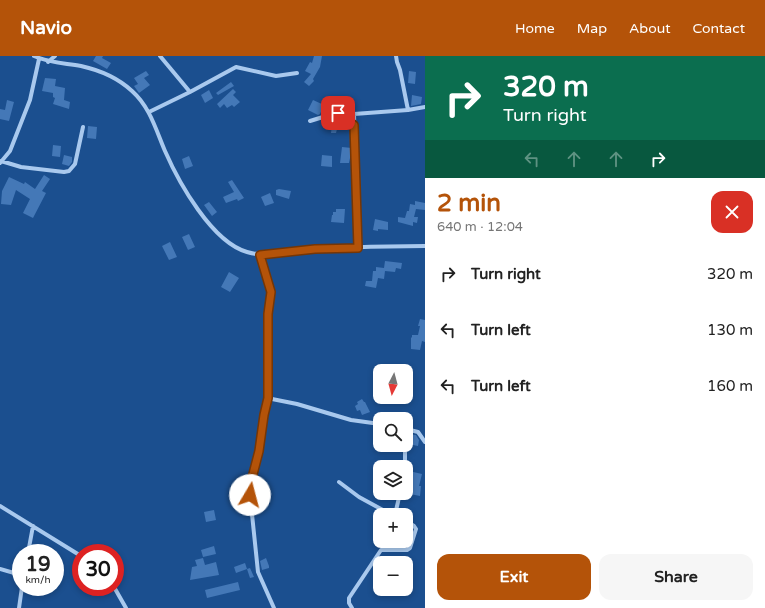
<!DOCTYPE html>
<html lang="en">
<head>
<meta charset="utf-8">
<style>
  :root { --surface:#fff; --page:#f6f6f6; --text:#222; --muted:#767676; --accent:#b45309 }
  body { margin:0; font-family:"Varela Round",sans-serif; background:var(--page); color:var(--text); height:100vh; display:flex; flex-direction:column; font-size:15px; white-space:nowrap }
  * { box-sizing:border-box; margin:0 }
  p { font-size:13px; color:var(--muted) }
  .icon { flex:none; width:22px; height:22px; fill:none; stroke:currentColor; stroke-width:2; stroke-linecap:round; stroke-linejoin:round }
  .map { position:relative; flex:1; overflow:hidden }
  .panel { display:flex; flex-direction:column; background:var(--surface); width:340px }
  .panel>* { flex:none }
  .hud { background:#0b6e4f; color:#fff; overflow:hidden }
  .needle { width:26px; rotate:186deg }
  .buttons { position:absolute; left:373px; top:308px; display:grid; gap:8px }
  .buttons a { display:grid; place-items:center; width:40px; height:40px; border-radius:8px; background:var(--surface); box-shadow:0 2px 6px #0003; font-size:20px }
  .speed { position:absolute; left:12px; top:488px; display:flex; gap:8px; font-size:20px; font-weight:700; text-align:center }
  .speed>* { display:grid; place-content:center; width:52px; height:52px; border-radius:50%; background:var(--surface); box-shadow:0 2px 6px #0003; line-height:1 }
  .speed small { font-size:10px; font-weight:400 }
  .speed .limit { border:6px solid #d22; background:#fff; color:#111 }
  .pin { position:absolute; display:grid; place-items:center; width:34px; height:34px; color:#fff; margin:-17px; border-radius:8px; box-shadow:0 2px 6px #0006 }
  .me { position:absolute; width:44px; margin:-22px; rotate:8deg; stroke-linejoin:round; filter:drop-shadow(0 0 3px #0008) }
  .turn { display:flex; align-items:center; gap:14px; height:84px; padding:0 12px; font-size:18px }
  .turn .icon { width:52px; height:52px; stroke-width:2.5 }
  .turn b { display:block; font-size:28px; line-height:34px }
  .lanes { display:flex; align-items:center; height:38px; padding:0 12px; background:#0003; justify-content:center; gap:20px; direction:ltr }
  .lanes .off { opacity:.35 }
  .round { display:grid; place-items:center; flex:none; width:42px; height:42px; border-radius:12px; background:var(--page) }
  .overview { display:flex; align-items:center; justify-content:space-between; height:68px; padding:0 12px }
  h1 { font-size:24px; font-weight:700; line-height:30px; color:var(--accent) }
  .primary-button { display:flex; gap:8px; margin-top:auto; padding:8px 12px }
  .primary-button a { flex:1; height:46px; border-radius:12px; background:var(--accent); color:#fff; font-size:16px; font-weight:700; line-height:46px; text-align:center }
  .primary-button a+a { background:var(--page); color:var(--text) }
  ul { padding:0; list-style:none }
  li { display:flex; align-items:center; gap:12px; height:56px; padding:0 12px }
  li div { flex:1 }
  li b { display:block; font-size:15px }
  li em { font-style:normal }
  header { display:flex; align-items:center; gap:24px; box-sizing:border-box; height:56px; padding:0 20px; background:var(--accent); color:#fff }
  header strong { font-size:19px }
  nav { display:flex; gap:22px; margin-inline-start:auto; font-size:14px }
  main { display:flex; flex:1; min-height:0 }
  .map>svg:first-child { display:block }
</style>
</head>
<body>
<header>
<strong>Navio</strong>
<nav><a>Home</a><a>Map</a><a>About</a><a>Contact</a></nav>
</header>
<main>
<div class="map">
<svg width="425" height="552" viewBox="0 0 425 552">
  <rect width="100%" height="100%" fill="#1b4f8f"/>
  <path fill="#4478b7" d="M96 0H103L102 2 111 7 107 13 93 5Z
    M314 0H322L320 11 313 23 314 25 309 30 304 26 311 18 305 15 310 6 312 7Z
    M146 15 149 19 144 22 150 29 139 37 134 30 138 28 134 22Z
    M409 15 416 16 415 28 408 27Z
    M45 22 56 23 55 30 65 32 64 44 70 46 69 53 53 48 55 42 53 41V37L42 35Z
    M231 26 234 30 218 39 216 37Z
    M233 33 236 36 233 39 240 46 234 51 232 49 227 52 224 48 220 52 217 48Z
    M209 34 213 42 205 47 201 39Z
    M412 39 422 41 421 48 411 50Z
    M7 44 14 46 9 65 0 63V53L5 54Z
    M313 44 324 49 320 58 318 59 308 54Z
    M334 61 336 64 344 65 343 74 337 73 336 77H331L332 69 328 63Z
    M88 70 97 71 96 83 87 82Z
    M53 89 61 90 60 101 52 100Z
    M342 91 352 92 349 107H340Z
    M64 99 72 101V106L69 110 62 108Z
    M322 99 332 100V111L321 110Z
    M189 100 193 110 185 113 182 103Z
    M44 119 50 123 42 135 46 137 33 162 23 157 30 143 16 134 11 149 1 148 2 135 9 121 24 128 25 126 35 133Z
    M232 124 244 142 238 145 237 143 226 147 223 141 234 136 228 126Z
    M279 133 291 135 289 143 276 139V134Z
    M270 137 274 147 265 150 261 141Z
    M415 145 425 147V154L416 153 414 161H418L417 167 413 166V170L398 166V161L405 162 407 155H409L410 148 415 149Z
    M209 146 217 156 212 160 204 149Z
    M336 153H345L344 167 331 166 332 159H333V156H336Z
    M375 163 388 166V174L378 173V175L373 174Z
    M189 178 195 191 188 194 182 181Z
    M170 186 177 201 169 204 162 190Z
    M385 205 402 207 401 213 396 212 395 216 385 215 384 223 378 222 376 232 365 230 366 225H372L373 215H376V211L384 212Z
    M229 216 239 222 230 236 221 231Z
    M420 263 425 264V286L422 285 420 294 411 293V281L412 282V279H418L420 270H418Z
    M362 343 364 346H365L370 356 362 359 360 354 357 355 355 350 358 348 357 346Z
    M406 378 416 379 419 384 418 390 408 388 406 386Z
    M409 415 422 418 419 430H421L420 440 410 438 413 425 407 424Z
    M214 454 216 464 206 466 204 456Z
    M214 490 216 498 203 501 201 494Z
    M203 502 205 509 216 506 219 519 190 524 192 511 197 510 195 504Z
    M266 502 269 510V512L262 514 260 505Z
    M245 507 247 513 250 512 254 521 250 522 247 513 236 517 234 511Z
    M238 526 240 534 207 542 205 534Z"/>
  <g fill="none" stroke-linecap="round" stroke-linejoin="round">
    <path stroke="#a9c9ee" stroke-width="4" d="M34 0C49 7 64 7 81 10 99 14 118 22 132 35 150 51 156 74 165 95 179 127 212 186 247 196 270 203 293 194 316 193 352 191 389 190 425 190
      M160 0 190 36
      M396 0 397 6 400 14 408 54
      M48 6 55 0
      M149 56 190 36 236 11 276 20 297 17
      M310 65 336 57 340 58 354 69
      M1 105 21 111 64 116 69 115 75 108 83 71
      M0 107 10 95 30 44 39 3
      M358 192 354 58 408 54 425 51
      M260 199 271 237 268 258 267 342 263 359 259 395 252 422 250 439 258 516 274 552
      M267 342 297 348 351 364 380 368
      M406 373 418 376 425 386
      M405 389V411
      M339 426 359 441 392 459
      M0 450 81 500
      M395 459 400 437
      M28 497 33 470
      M0 513 21 519
      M114 531 126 552
      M19 552 22 531
      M352 552 349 547V542L381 494H407L410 492 416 473 414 470 406 465"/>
  </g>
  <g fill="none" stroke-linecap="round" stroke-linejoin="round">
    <g stroke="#753606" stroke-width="10">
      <path id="route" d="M250 439 252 422 259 395 264 359 268 342V258L271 236 260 199 315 193 358 192 354 69 338 57"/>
    </g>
    <use href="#route" stroke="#b45309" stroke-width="7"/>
  </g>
</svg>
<div class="buttons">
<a><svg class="needle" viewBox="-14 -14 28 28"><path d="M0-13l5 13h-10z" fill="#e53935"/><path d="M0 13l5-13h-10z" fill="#767676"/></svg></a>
<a><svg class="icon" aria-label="search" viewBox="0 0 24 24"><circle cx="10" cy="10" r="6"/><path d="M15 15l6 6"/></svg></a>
<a><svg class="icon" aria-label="layers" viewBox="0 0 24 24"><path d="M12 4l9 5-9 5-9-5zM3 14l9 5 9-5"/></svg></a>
<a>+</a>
<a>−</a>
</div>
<div class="speed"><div>19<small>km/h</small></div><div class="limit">30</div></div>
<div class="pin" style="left:338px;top:57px;background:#d93025"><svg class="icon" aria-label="arrive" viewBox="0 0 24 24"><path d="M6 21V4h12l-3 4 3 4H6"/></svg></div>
<svg class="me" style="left:250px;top:439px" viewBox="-20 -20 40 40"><circle r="19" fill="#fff"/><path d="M0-13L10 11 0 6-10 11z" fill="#b45309"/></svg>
</div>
<section class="panel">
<div class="hud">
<div class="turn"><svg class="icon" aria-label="right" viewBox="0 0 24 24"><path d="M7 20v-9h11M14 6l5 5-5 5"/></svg><div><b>320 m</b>Turn right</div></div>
<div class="lanes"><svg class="icon off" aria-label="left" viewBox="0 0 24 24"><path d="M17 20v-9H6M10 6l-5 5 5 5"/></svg><svg class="icon off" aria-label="ahead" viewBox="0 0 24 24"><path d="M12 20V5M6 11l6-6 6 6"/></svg><svg class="icon off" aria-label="ahead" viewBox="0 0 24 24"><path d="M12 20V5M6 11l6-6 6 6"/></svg><svg class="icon" aria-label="right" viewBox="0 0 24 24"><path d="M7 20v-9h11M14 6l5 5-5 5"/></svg></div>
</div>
<div class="overview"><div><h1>2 min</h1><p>640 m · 12:04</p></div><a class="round" style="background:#d93025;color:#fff"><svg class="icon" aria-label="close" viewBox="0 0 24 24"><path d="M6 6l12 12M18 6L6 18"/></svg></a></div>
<ul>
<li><svg class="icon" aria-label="right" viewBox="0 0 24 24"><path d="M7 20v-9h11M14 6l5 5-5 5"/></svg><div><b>Turn right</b></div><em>320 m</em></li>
<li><svg class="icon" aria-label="left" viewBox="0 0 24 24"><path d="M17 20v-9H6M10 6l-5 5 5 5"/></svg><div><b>Turn left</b></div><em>130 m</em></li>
<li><svg class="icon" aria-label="left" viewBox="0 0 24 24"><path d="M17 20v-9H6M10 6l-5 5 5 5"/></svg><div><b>Turn left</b></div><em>160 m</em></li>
</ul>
<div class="primary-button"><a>Exit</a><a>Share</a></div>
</section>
</main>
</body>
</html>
